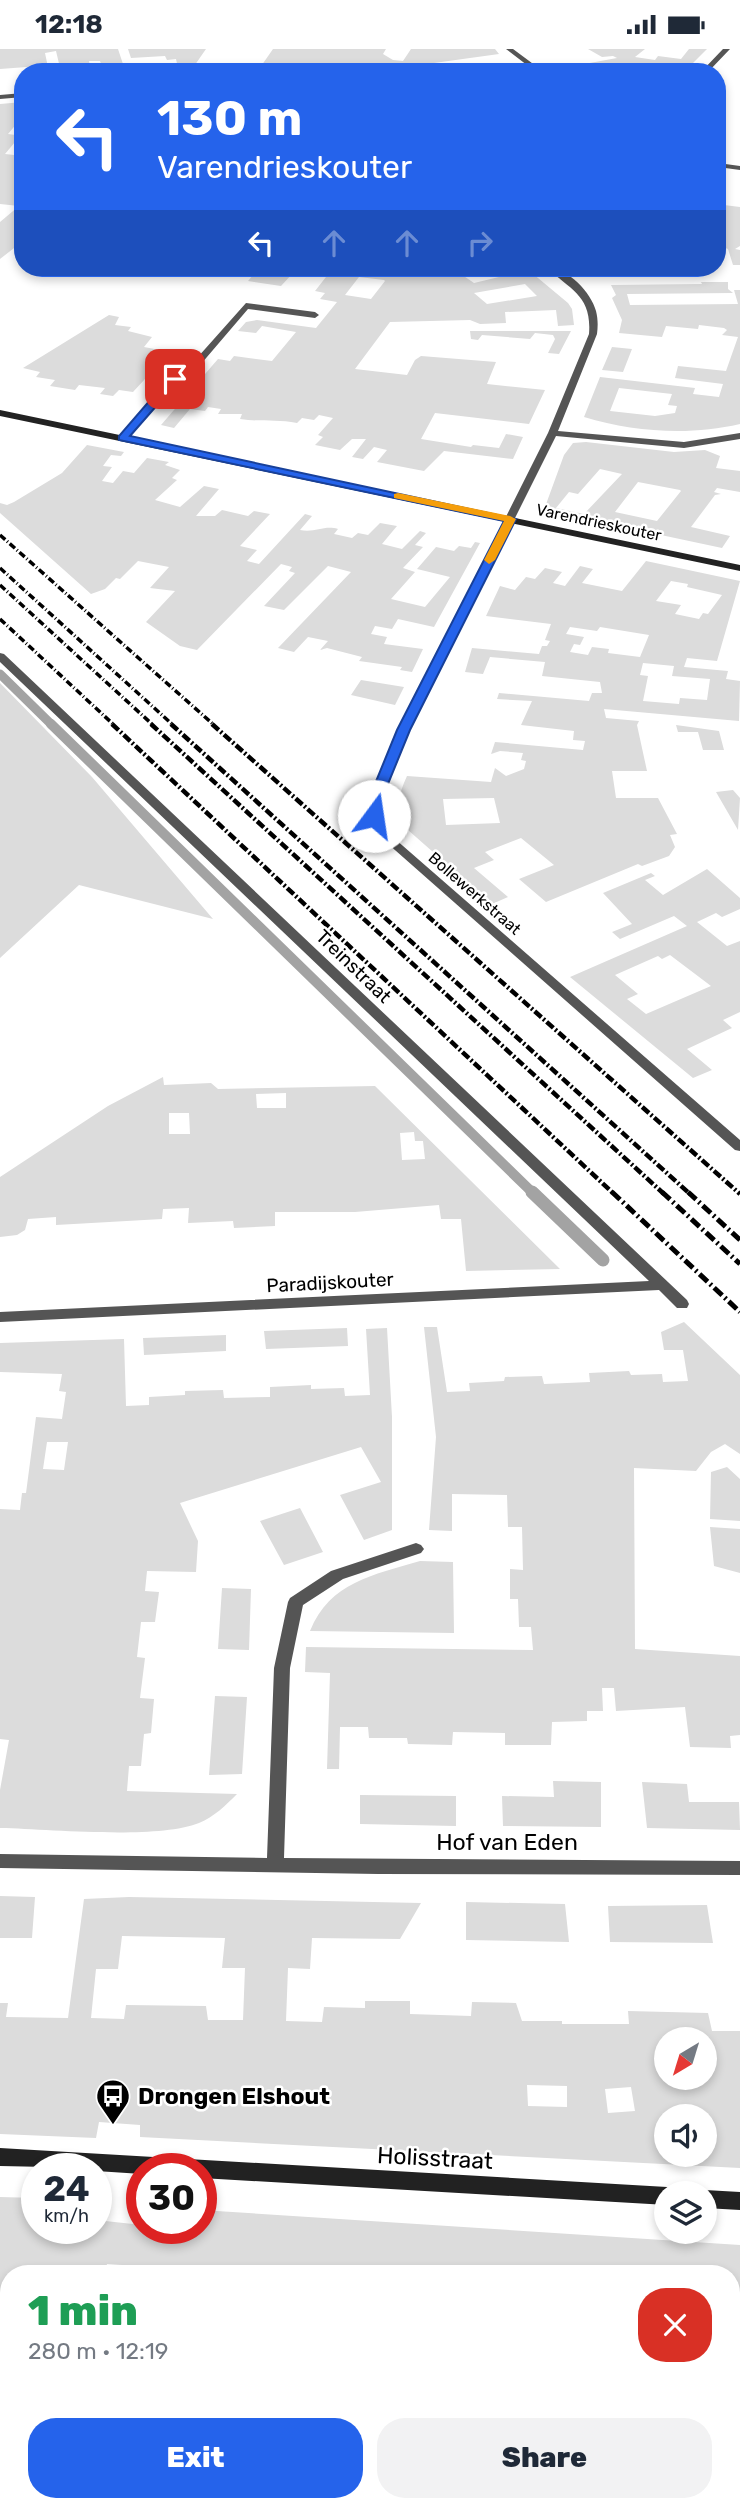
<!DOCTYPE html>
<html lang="en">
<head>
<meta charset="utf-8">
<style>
  :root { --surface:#fff; --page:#f2f2f3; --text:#1f2937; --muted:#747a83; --accent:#2563eb }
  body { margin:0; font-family:Rubik,sans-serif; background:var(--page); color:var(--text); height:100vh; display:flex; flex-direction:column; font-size:26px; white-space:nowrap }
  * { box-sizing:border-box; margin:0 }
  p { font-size:23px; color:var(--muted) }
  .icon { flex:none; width:38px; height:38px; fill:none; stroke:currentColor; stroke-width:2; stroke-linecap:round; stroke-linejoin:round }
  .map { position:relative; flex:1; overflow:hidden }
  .details { position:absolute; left:0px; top:2216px; width:740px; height:247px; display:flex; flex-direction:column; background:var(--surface); border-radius:28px 28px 0 0; box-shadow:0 4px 10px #0003 }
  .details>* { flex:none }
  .hud { position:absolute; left:14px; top:14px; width:712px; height:214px; border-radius:28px; box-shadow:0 4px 10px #0003; background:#2563eb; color:#fff; overflow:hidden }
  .needle { width:46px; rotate:218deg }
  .buttons { position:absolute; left:654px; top:1978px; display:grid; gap:14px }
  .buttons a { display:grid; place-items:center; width:63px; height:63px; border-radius:50%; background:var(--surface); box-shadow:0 4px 10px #0003; font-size:35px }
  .speed { position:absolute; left:21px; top:2104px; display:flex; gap:14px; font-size:35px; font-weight:700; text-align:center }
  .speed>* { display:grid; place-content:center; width:91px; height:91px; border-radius:50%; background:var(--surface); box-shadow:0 4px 10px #0003; line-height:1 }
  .speed small { font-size:18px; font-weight:400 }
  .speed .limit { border:10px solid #d22; background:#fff; color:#111 }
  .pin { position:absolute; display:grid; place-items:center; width:60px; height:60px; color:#fff; margin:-30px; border-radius:14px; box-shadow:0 4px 10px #0006 }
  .me { position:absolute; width:77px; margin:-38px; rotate:14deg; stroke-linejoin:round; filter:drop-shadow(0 0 5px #0008) }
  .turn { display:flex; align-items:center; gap:24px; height:147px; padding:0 28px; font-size:32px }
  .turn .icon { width:91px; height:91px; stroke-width:2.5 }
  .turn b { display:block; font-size:49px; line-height:60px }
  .lanes { display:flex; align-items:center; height:66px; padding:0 28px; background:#0003; justify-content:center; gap:35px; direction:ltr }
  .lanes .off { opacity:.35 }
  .round { display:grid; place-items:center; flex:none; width:74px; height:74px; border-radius:28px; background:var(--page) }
  .summary { display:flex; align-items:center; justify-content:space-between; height:119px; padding:0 28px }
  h1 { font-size:42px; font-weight:800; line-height:52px; color:#1e9e55 }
  .action { display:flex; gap:14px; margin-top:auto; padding:14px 28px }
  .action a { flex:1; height:80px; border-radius:28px; background:var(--accent); color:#fff; font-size:28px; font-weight:800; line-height:80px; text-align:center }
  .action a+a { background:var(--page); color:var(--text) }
  .status { display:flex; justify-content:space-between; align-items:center; height:49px; padding:0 35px; background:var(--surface); direction:ltr }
  .status svg { height:19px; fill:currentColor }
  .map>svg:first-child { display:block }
</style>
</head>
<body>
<div class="status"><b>12:18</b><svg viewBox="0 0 49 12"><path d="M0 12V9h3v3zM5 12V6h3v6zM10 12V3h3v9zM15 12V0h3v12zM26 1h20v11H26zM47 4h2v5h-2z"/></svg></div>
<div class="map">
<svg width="740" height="2462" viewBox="0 0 740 2462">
  <rect width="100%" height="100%" fill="#fff"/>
  <path fill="#dcdcdc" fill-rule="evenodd" d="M0 0H118L123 15 116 23 103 20 100 12H89L91 23H61L56 2 45 4 49 23H42L40 17 0 20Z
    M128 0H206L190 23H171L170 20 178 19 176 10 167 11 165 7 131 9Z
    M273 0H386L383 5 393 11 403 12 411 0H495L499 5 405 18 411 23H339L310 15 294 23H257Z
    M588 0H645L635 8 655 11 658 7 681 10 689 0H707L684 23H561L557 20 617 9 613 7 602 8Z
    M23 53V67L8 85 23 87V94L15 93 5 105 23 107V192L0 210V173L19 157 0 155V55Z
    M724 156 740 158V197L735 200 740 201V216H733L728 200 718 196V163Z
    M259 219H452L474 234 499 228 493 223 526 219 568 254 572 260 574 276 558 277 556 261 505 263 506 274 480 275 470 271 390 273 355 320 407 326 415 311 421 307 496 313 487 335 545 341 529 375 435 364 421 390 471 398 473 396 499 399 506 385 523 388 513 410 444 402 424 422 377 413 387 401 374 398 363 410 352 408 366 390H352L340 401 315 396 323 388 318 386 333 369 319 366 314 371 302 369 297 374C276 370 260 373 240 370L242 365H218L221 360 208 358 205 362 190 360 174 379 161 376 218 310 230 312 234 307 272 312 296 283 262 277 256 284 238 282 246 273 257 271 316 279 337 253 320 250 325 244 315 242 326 228 293 224 281 237 248 232ZM359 228 384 231 385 232 371 250 345 246ZM525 235 537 247 487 255 474 244Z
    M701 233H728V240L733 244 627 245 630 256 738 255 734 241H740V375C689 387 634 383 584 368L600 328 695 339 693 345 719 348 723 335 675 329 678 317 726 322 738 288 722 286 727 281 724 279 699 276 698 280 666 277 662 288 619 284 622 271 612 249 616 246 611 236 702 235ZM619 339 672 345 668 356 677 357 675 364 655 367 610 362Z
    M109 266 119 268 115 276 131 278 128 282 152 288 144 298 160 301 167 306 133 343 119 341 113 347 100 345 105 339 79 336 75 341 50 337 55 331 36 328 40 323 23 319Z
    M470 282H571L559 305 548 304 555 290 553 286 535 284 530 290 482 286 478 291 471 290Z
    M612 298 632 300 623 323 602 321Z
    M586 393 674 403 705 401 720 407 716 419 740 422V443L717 439 714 443 721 445 715 446 691 478 730 487 722 499 553 463 545 458 564 406 573 394ZM600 420 622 425 584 465 556 459 569 443 578 445ZM638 433 680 441 681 442 657 472 615 463Z
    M87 396 124 403 121 407 111 406 103 417 112 418 102 432 113 434 123 422 134 424 147 409 169 413 165 416 180 421 172 429 177 431 155 451 180 458 204 437 219 440 196 467H215L222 461 248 467 254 462 270 465 240 497 257 501 247 512 259 515 305 465 312 467 300 481C315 484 324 476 338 480L334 485 352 489 358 484 368 486 380 474 397 477 382 495 402 500 420 482 426 484 415 496 423 498 403 519 415 523 391 550 425 558 450 528 417 520 436 498 454 502 459 497 471 499 475 493 480 494 434 578 398 570 392 580 375 577 371 585 387 588 384 595 423 600 412 623 400 621 402 618 359 612 362 608 327 599 320 601 328 592 308 588 294 603 278 599 351 523 328 517 284 561 264 557 295 524 289 522 292 518 281 515 197 601 180 597 146 573 175 542 150 539 169 518 138 512 120 530 116 529 105 540 91 545 0 464V454L7 456 14 453 62 424Z
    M646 512 740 532 717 612 687 609 684 618 728 622 726 630 740 632 739 672 604 660 606 669 639 672 637 676 647 722H612L616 749H658L677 785 670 786 675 798 669 807 642 817 638 815 546 853 519 830 554 816 521 789 485 803 494 811 474 819 508 848 492 855 408 781C394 760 397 750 407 727L491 733 495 719 506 727 524 720 526 712 521 711 523 704 500 702 491 705 495 693 583 701 585 692 573 691 574 682 521 676 532 652 497 650 499 644 589 652 592 644H602L600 633 542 627 545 613 490 608 483 625 465 623 472 599 539 605 542 597H547L550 592 545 591 551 575 486 567 500 537 515 541 526 528 535 530 545 519 562 523 553 534 565 537 580 517 593 520 582 534 622 542ZM671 532 688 535 687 538 722 546 708 565 703 564 699 570 675 565 681 556 656 552ZM570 578 597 582 600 578 649 586 640 608 608 604 609 600 592 598 588 606 570 603 574 595 580 596 584 588 566 585ZM643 614 674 617 672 627 710 630 707 651 680 649 679 655 643 652 648 627 640 626ZM494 749 500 774 446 776 443 750Z
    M361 631 404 638 395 656 351 646Z
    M0 634 92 728 213 870 79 836 0 909Z
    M676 676 719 682 724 701H703L698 683H678Z
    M733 741 740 749 738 781 716 743Z
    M707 820 740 849V860L722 868 716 864 697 873 727 897 740 892V963L723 971 732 979 687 1000 712 1021 693 1029 570 928 687 877 674 867 620 890 612 883 632 875 603 844 651 824 655 827 645 831 663 846ZM670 906 711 937 646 965 627 950 638 945 615 926 658 907 662 910Z
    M163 1028 164 1036 211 1034 218 1040 375 1037 560 1220 466 1222 461 1170H441L439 1156 355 1163H275V1177L234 1179 233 1172 188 1174 189 1159 163 1160 162 1170 56 1176V1168L28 1170 25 1181 17 1186 0 1188V1128L108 1057ZM286 1044V1059H257L256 1045ZM169 1064H189L190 1085H169ZM414 1083 415 1092H423L425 1110 402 1111 400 1084Z
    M684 1273 740 1326V1405L725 1395 711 1403 696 1422 634 1419 635 1600 740 1607V1686L730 1687 731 1699 690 1698 685 1658 616 1662 614 1639H602L603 1662H587V1672L552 1673 551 1696H505V1684L453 1683 452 1696 408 1695 407 1689H369L368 1678H340L339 1720H327L330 1624 305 1623 306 1598 533 1601 531 1578H519L518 1550H510V1520L523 1521 522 1478H508L507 1446 452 1445V1482L429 1481 436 1388 424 1278H437L447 1343 470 1342 469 1334 504 1332 505 1328 542 1327 544 1335 590 1333 589 1324 629 1322 631 1326 662 1325 663 1333 688 1332 683 1301H664L661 1283Z
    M347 1279 348 1297 266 1300 264 1282Z
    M387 1279 392 1368V1481L364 1491 340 1446 381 1433 361 1398 180 1454 198 1492 196 1523 147 1522 145 1542 159 1543 155 1573H141L137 1608 145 1609 140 1649 154 1650 151 1684 144 1685 141 1717H129L127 1742 237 1745C226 1756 214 1768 199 1774 156 1791 50 1780 0 1779V1741L9 1691 0 1690V1460L20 1461 22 1444H26L36 1368 62 1370 66 1343 59 1342 62 1325 0 1323V1294L124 1290 126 1357 149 1356V1348L185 1346V1342L223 1341 224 1349 270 1348V1338L311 1336V1340L344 1339 345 1347 370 1346 366 1280ZM47 1393H68L64 1421 43 1420Z
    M226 1286V1302L144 1306 143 1289Z
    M727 1418 740 1430V1472L710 1470 711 1423Z
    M300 1459 323 1503 284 1516 260 1472Z
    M710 1478 740 1480V1524L714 1517Z
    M420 1512 453 1513 454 1584 310 1582C330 1533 373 1526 420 1512Z
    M222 1539 251 1540 249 1601 218 1600Z
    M215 1647 247 1648 242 1725 209 1726Z
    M553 1732 601 1733V1778L503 1777 502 1747 554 1748Z
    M642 1733 687 1735 689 1753H739L740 1781 647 1779Z
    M360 1746 456 1747V1777L360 1775Z
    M0 1847 35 1848 32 1889H0Z
    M129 1848 421 1854 400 1890 312 1889 310 1920 288 1919 286 1972 322 1973 324 1958 365 1959V1952H410V1965L471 1967 472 1953 516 1954 522 1972H562V1975H629L628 1962 708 1964 712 1982H740V2119L140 2088V2076L99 2073 96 2089 0 2085V1954H8L6 1968 68 1969 84 1850ZM122 1887 225 1889 222 1919H245L243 1971H208L206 1957 126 1956 124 1970 91 1969 96 1920H118ZM667 1990H705V2028H667ZM527 2036 567 2037V2058L528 2057ZM631 2038 635 2062 608 2064 605 2040ZM667 2067H705V2105H667Z
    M466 1853 565 1855 569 1893 466 1891Z
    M707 1856 713 1894 610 1893 608 1857Z
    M0 2148 37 2149V2179H96V2171L142 2176V2179H201V2161L740 2196V2462H546V2454H732V2224H151L152 2218 107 2215 105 2224H9V2452L4 2462H0Z
    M21 2454H297L296 2462H88Z"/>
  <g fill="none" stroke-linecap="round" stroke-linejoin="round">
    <path stroke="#a3a3a3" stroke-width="7" d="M427 219 431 220"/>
    <path stroke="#a3a3a3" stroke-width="9" d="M0 625 52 676"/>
    <path stroke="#a3a3a3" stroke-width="10" d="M51 675 534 1145"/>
    <path stroke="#a3a3a3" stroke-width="13" d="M532 1143 603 1211"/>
    <path fill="#555" fill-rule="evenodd" d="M506 0H513L544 23H536Z
      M723 0H730L708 23H701Z
      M23 44V48L0 50V46Z
      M718 114 740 117V121L718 118Z
      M547 219C567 218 591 243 596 262 598 270 598 277 597 285L558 382 684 393 740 384V390L684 399 556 387 409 681 381 752 380 767 395 790 740 1091V1102L735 1101 387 794 368 767 369 752 399 681 548 384 589 285C592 247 571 241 547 219Z
      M246 254 315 263 319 266 315 269 248 260 195 322 178 332 126 391H120V387L172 328 189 318Z
      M0 604 4 605 687 1251 689 1255 687 1259H677L659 1241 0 1273V1263L649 1232 0 613Z
      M416 1494 421 1496 424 1500 421 1504 343 1530 303 1556 290 1619 284 1809 740 1812V1826L378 1825 0 1819V1805L267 1809 274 1619 288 1553 290 1549 331 1522Z"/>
    <path fill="#222" fill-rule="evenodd" d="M0 361 740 516V522L0 367Z
      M0 2099 667 2138 674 2140 675 2144H667V2156L201 2129V2119H142V2125L96 2122V2119L0 2117Z
      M705 2141 740 2143V2161L705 2159V2144H698Z"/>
    <path stroke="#000" stroke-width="3.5" stroke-dasharray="7 2.5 1 2.5" stroke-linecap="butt" d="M0 486 214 676
      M0 519 173 676
      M0 536 153 676
      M0 570 114 676"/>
    <path stroke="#000" stroke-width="4.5" stroke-dasharray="9 2.5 2 2.5" stroke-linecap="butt" d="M112 675 614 1145
      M151 675 664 1145
      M171 675 690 1145
      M212 675 740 1145"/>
    <path stroke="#000" stroke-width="5" stroke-dasharray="11 3.5 2 3.5" stroke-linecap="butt" d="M612 1143 740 1263
      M662 1143 740 1215
      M688 1143 740 1191"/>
  </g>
  <path fill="#2563eb" stroke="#184099" stroke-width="2" d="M171 327 180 330 130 387 516 470 410 681 381 752 378 770 367 767 368 752 397 681 504 472 119 391V387Z"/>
  <path fill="#f59e0b" d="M398 444 510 467 516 470 495 511 489 515 484 511 504 472 394 449V445Z"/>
  <defs>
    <g id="bus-pin" transform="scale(1.75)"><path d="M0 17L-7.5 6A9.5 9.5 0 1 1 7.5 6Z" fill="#000" stroke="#fff"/><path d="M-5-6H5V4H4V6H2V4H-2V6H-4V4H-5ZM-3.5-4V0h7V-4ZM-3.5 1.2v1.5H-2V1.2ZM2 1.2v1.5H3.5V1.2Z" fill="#fff"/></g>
  </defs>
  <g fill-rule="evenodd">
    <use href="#bus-pin" x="113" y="2047"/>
  </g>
  <g text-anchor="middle" stroke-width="5" stroke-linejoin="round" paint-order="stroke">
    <g font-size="16" fill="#000" stroke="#fff">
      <text transform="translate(599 473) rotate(12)" y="6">Varendrieskouter</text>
      <text transform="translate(475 844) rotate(41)" y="6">Bollewerkstraat</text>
    </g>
    <g font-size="19" fill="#000" stroke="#fff">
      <text transform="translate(354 917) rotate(44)" y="7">Treinstraat</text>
      <text transform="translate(330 1233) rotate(-3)" y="7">Paradijskouter</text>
    </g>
    <g font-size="23" fill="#000" stroke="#fff">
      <text x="507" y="1801">Hof van Eden</text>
      <text transform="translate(435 2109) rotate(3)" y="8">Holisstraat</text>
    </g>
    <g font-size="23" font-weight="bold" fill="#000" stroke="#fff" text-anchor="start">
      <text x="138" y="2055">Drongen Elshout</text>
    </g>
  </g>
</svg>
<div class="buttons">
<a><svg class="needle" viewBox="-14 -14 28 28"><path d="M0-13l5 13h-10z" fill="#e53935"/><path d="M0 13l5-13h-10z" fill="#747a83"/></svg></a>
<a><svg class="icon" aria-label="sound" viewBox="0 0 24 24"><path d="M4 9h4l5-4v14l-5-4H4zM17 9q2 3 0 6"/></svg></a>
<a><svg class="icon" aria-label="layers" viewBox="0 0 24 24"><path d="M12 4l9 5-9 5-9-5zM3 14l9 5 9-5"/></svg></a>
</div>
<div class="speed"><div>24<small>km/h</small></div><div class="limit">30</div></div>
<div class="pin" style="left:175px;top:330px;background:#d93025"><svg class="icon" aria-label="arrive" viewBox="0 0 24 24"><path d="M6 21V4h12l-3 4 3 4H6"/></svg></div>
<svg class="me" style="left:374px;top:767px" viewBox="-20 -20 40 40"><circle r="19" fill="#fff"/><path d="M0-13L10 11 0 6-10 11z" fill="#2563eb"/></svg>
<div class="hud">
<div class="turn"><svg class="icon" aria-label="left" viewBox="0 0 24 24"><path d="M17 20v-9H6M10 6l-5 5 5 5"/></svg><div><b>130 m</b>Varendrieskouter</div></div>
<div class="lanes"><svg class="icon" aria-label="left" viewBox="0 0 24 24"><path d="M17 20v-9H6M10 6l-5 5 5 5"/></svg><svg class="icon off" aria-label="ahead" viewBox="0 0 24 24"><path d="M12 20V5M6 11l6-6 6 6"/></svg><svg class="icon off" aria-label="ahead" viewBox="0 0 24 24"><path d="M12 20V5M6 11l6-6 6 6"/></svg><svg class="icon off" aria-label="right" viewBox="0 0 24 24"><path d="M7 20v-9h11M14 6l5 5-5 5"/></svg></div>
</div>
<section class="details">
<div class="summary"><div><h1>1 min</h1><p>280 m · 12:19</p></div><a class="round" style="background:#d93025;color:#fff"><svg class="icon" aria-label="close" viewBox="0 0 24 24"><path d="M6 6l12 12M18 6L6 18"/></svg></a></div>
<div class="action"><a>Exit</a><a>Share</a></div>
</section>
</div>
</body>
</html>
